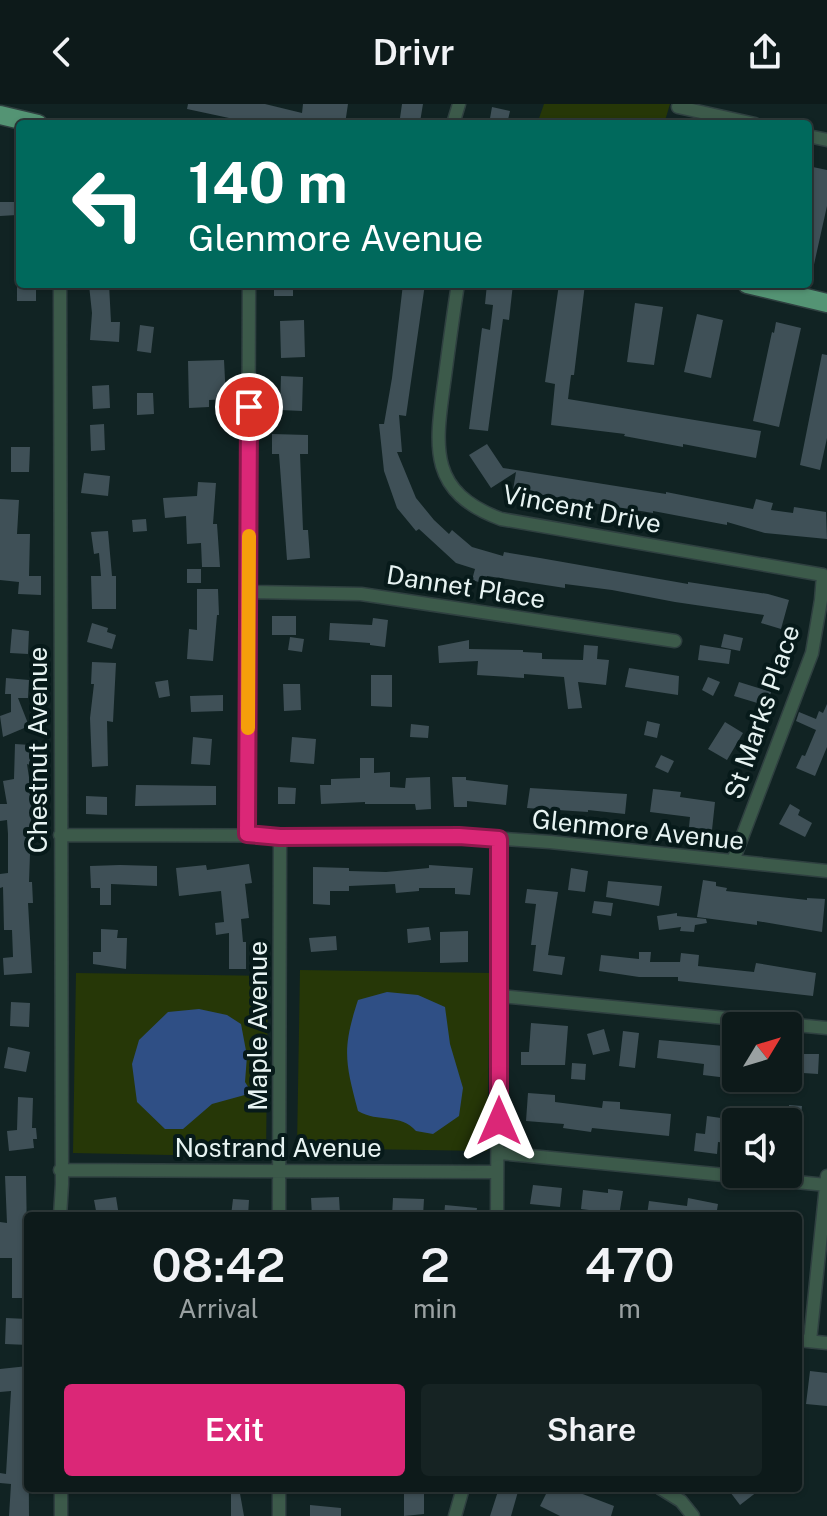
<!DOCTYPE html>
<html lang="en">
<head>
<meta charset="utf-8">
<style>
  :root { --surface:#0d1a1a; --page:#162323; --text:#f1f3f6; --muted:#9aa1a2; --line:#2d3839; --accent:#db2777 }
  body { margin:0; font-family:"Public Sans",sans-serif; background:var(--page); color:var(--text); height:100vh; display:flex; flex-direction:column; font-size:30px; white-space:nowrap }
  * { box-sizing:border-box; margin:0 }
  p { font-size:26px; color:var(--muted) }
  .icon { flex:none; width:44px; height:44px; fill:none; stroke:currentColor; stroke-width:2; stroke-linecap:round; stroke-linejoin:round }
  .map { position:relative; flex:1; overflow:hidden }
  .sheet { position:absolute; left:24px; top:1108px; width:778px; height:280px; display:flex; flex-direction:column; background:var(--surface); border-radius:8px; box-shadow:0 2px 6px #0004,0 0 0 2px var(--line) }
  .sheet>* { flex:none }
  .banner { position:absolute; left:16px; top:16px; width:796px; height:168px; border-radius:8px; box-shadow:0 2px 6px #0004,0 0 0 2px var(--line); background:#00695c; color:#fff; overflow:hidden }
  .needle { width:52px; rotate:52deg }
  .controls { position:absolute; left:722px; top:908px; display:grid; gap:16px }
  .controls a { display:grid; place-items:center; width:80px; height:80px; border-radius:8px; background:var(--surface); box-shadow:0 2px 6px #0004,0 0 0 2px var(--line); font-size:40px }
  .pin { position:absolute; display:grid; place-items:center; width:68px; height:68px; color:#fff; margin:-34px; border:4px solid #fff; border-radius:50%; box-shadow:0 2px 8px #0007 }
  .me { position:absolute; width:88px; margin:-44px; rotate:0deg; stroke-linejoin:round; filter:drop-shadow(0 0 6px #0008) }
  .turn { display:flex; align-items:center; gap:28px; height:168px; padding:0 40px; font-size:36px }
  .turn .icon { width:104px; height:104px; stroke-width:2.5 }
  .turn b { display:block; font-size:56px; line-height:68px }
  .eta { display:flex; justify-content:space-evenly; align-items:center; height:136px; text-align:center }
  .eta b { font-size:48px; font-weight:600; line-height:56px }
  .cta { display:flex; gap:16px; margin-top:auto; padding:16px 40px }
  .cta a { flex:1; height:92px; border-radius:8px; background:var(--accent); color:#fff; font-size:32px; font-weight:600; line-height:92px; text-align:center }
  .cta a+a { background:var(--page); color:var(--text) }
  header { display:flex; justify-content:space-between; align-items:center; height:104px; padding:0 40px; background:var(--surface); font-size:36px; font-weight:600 }
  .map>svg:first-child { display:block }
</style>
</head>
<body>
<header><svg class="icon" aria-label="back" viewBox="0 0 24 24"><path d="M15 5l-7 7 7 7"/></svg>Drivr<svg class="icon" aria-label="share" viewBox="0 0 24 24"><path d="M12 15V3M7 8l5-5 5 5M5 13v7h14v-7"/></svg></header>
<div class="map">
<svg width="827" height="1412" viewBox="0 0 827 1412">
  <rect width="100%" height="100%" fill="#112323"/>
  <path fill="#263707" d="M544 0H670L664 20H537Z
    M300 866 490 869 487 1047 297 1044Z
    M76 869 268 872 266 1053 73 1049Z"/>
  <path fill="#2f4f85" d="M387 888 418 891 445 903 450 940 463 984 459 1012 433 1030 416 1027C401 1009 378 1019 358 1007 345 958 342 945 358 896Z
    M199 905 227 911 241 920 247 952 245 978 252 989 212 1000 183 1025H165L137 998 132 960 139 936 168 908Z"/>
  <path fill="#3f5057" d="M188 0H265L302 9 303 0H348L345 20H257L187 5Z
    M402 0H423L420 18 400 14Z
    M492 3 510 7 507 20H489Z
    M808 62 827 66V102L813 165 808 164Z
    M0 98H17V111L0 112Z
    M36 180V197H17V181Z
    M109 180 111 218H120L119 238 90 236 92 209 89 181Z
    M274 180H293V192H274Z
    M403 180H425L406 312 399 311 402 348H397L416 394 434 416 449 430 452 426 472 443 503 452 504 448 540 454 688 480V478L768 490 789 496 781 525 761 519 764 511 675 498 612 486 565 480V484L487 472 485 480 472 476 475 465 456 459 419 425 416 427 397 404 384 367 379 320H384L392 274Z
    M487 180H513L509 216 503 215 488 327 469 325 482 224 490 226 493 201 485 200Z
    M559 180H585L574 271H571L568 295 761 327 756 354 683 340V343L624 332 625 330 551 321 555 280 545 278Z
    M635 199 663 203 654 261 627 258Z
    M697 210 723 216 711 274 684 268Z
    M304 216 305 253 281 254 280 217Z
    M776 218 801 224 779 323 753 317 772 228 774 229Z
    M140 221 154 223 151 249 137 247Z
    M822 250 827 251V334L820 366 800 361Z
    M224 256 226 295 209 296V303L189 304 188 257Z
    M281 272 303 273 302 307 280 306Z
    M109 281 110 304 93 305 92 282Z
    M137 289H153L154 310 137 311Z
    M104 320 105 346 91 347 90 321Z
    M272 330 308 331V350H300L303 426H308L310 454 287 456 279 350H272Z
    M487 340 503 364 666 390V388L753 405 756 395 773 399 771 406 793 409 794 403 826 408 827 435 765 429 727 418V421L653 407V409L513 386 516 368 491 384 469 351Z
    M11 343H30L29 368H11Z
    M84 369 110 372 108 392 81 389Z
    M198 378 216 379 213 420H217L220 463H202L201 439 187 440 186 412 165 414 163 394 197 392Z
    M0 395 19 396 17 430H30L29 472H41V491L18 490 19 478 0 476Z
    M146 415 147 427 133 428 132 416Z
    M108 427 112 472H116V505H92L91 472H101L99 449 94 450 91 428Z
    M187 465H201V479H187Z
    M197 485H218L219 511H217L213 557 187 555 189 525 197 526Z
    M272 512H296V531H272Z
    M373 514 388 516 385 543 370 541V539L329 536 330 519 372 521Z
    M92 519 108 524 107 528 116 531 112 545 87 538Z
    M12 525 29 527 28 550 10 549Z
    M724 530 743 534 740 547 721 543Z
    M290 533 304 535 302 548 288 546Z
    M469 536V545L523 546V548L542 549V555L583 556 584 541 598 542 597 555 609 556 606 581 578 578 582 604 568 605 564 573 524 570V574L477 571 478 557 439 559 438 542Z
    M700 541 731 546 729 560 698 556Z
    M92 558 116 559 113 618 107 617 108 662 92 663 90 614 94 580H91Z
    M629 564 679 572 678 591 625 583Z
    M371 571H392V603L371 602Z
    M708 573 720 578 713 592 702 586Z
    M6 574 29 576 28 594H18L29 622 3 633 0 612 11 608V590H5Z
    M168 576 170 592 159 594 155 578Z
    M739 578 771 588 767 602 734 592Z
    M283 580H300L301 606 284 607Z
    M223 591V607L191 608 190 592Z
    M827 600V643L815 672 796 664 802 651 805 652 816 626 796 617 799 608 816 615 819 607 823 609Z
    M647 617 660 620 657 634 644 631Z
    M725 618 743 629 727 656 708 645Z
    M411 620 429 622 428 634 410 633Z
    M193 633 212 635 210 661 191 660Z
    M292 633 316 635 314 660 290 658Z
    M15 640 31 641 30 661 27 660 32 693 29 778H32L33 799H28L32 869 4 871 3 854 13 853 12 826H4L3 783 0 784V770L8 769V730L7 716 0 717V700H7L3 677 14 675Z
    M661 651 674 657 668 669 655 663Z
    M360 654H374V669L390 668V683L405 684 406 674 430 673 431 705 416 706 415 700H365V698L321 700 320 681H331V675L360 674Z
    M452 673H466V676L508 681 506 701 467 697V703H454Z
    M136 681 216 682V701L135 702Z
    M278 683 296 684 295 700H278Z
    M530 684 627 690 625 710 588 706V708L527 704Z
    M653 685 681 688 680 693 715 698 712 726 689 723 690 713 650 708Z
    M86 692 107 693V711L86 710Z
    M790 700 800 706 798 711 812 719 805 733 779 720Z
    M249 760 252 779 245 780 249 814 241 815 243 838H246V865H229V829L216 831 215 819 224 818 221 787 179 792 176 764 206 761 207 766Z
    M120 761 157 762V782L111 780V801H100V784H91L90 762Z
    M429 761 473 764 470 791 455 790V784H419V787L396 789 395 780 349 782V787H330V801L313 800V763L349 764V767L386 768 429 764Z
    M571 764 588 767 585 788 568 786Z
    M703 776 716 778V782L727 784 726 787 807 796V794L825 795 822 828 757 817V821L697 813Z
    M608 777 662 782 659 802 606 793Z
    M527 785 558 788 548 851 565 853 562 871 533 867 536 841H531L536 800 525 799Z
    M594 797 613 799 611 812 592 809Z
    M677 809V812L706 815 707 819 695 821 694 828 680 827 681 823 659 826 657 812Z
    M429 823 431 836 408 839 407 825Z
    M101 825 118 826 117 834H127L126 865 93 860V848H101Z
    M468 827V858L440 859V828Z
    M336 832 337 846 311 848 309 834Z
    M639 848H651L650 858H680L681 849 699 851 698 862 754 868 756 859 816 869 813 892 678 877V873H639L599 867 601 851 639 855Z
    M11 898 30 899 29 923 10 922Z
    M531 919 568 922 565 961H521V948H529Z
    M604 925 610 947 593 951 587 930Z
    M623 927 639 929 635 964 619 962Z
    M659 936 724 942V945L736 946V975L703 971 704 960 657 954Z
    M8 943 30 948 26 968 4 964Z
    M804 950H819L818 970 803 969Z
    M572 959 586 960 585 976 571 975Z
    M528 989 555 991V998L602 1004 603 997 620 998V1005L671 1010 669 1032 592 1024 591 1028 563 1024 564 1020 526 1017Z
    M18 993 33 994 32 1024H36L37 1035H33L34 1044 9 1047 7 1027 17 1026Z
    M789 1001 802 1002 795 1066H788Z
    M707 1012 721 1014V1018L736 1020V1040L718 1038 717 1050 694 1047 696 1029 705 1030Z
    M5 1072H26L28 1194H12V1154H0V1118L7 1119Z
    M533 1081 562 1084 560 1103 530 1100Z
    M608 1085 623 1087 619 1112H605V1108L581 1105 583 1086 608 1089Z
    M116 1093 119 1112H97L94 1096Z
    M339 1093 340 1110 312 1112 311 1094Z
    M393 1094 424 1095 423 1112H392Z
    M688 1094 718 1100 716 1112 647 1111 649 1097 687 1102Z
    M233 1095 249 1096 248 1112H231Z
    M445 1101 477 1104 476 1112H444Z
    M6 1214 28 1215V1241L5 1240Z
    M28 1262 29 1412H9L11 1380 0 1379V1369L6 1370 11 1287 0 1288V1265Z
    M810 1267 827 1269V1302L806 1300Z
    M231 1384H239L244 1412H231Z
    M404 1384H424V1410L404 1412Z
    M499 1384H519L511 1412H490Z
    M549 1384H567L614 1402 611 1412H560L540 1402Z
    M727 1384H762L740 1401Z
    M310 1401 341 1404V1412H310Z"/>
  <g fill="none" stroke-linecap="round" stroke-linejoin="round">
    <g stroke="#2f4040" stroke-width="15">
      <path id="street" d="M678 3 755 20
        M453 20 459 0
        M808 32 827 36
        M458 180C453 211 449 242 445 272 436 339 425 387 501 415L823 471 821 496 812 549 733 757
        M249 488 361 490 675 537
        M247 730 249 180
        M60 731 459 732 550 738 827 767
        M500 892 827 924
        M499 1049 827 1081
        M60 1066 496 1068
        M60 1112 62 1080 60 180
        M279 1112 280 733
        M497 1112 499 735
        M798 1236 827 1239
        M810 1237 827 1072
        M61 1384V1412
        M279 1384V1412
        M660 1384 681 1397 693 1412
        M455 1412 463 1384"/>
    </g>
    <g stroke="#2f4040" stroke-width="21">
      <path id="primary" d="M0 11 38 20
        M747 180 827 199"/>
    </g>
    <use href="#street" stroke="#3c5a4a" stroke-width="12"/>
    <use href="#primary" stroke="#549474" stroke-width="18"/>
  </g>
  <g fill="none" stroke-linecap="round" stroke-linejoin="round">
    <g stroke="#8e194d" stroke-width="20">
      <path id="route" d="M249 303 247 730 280 733 459 732 499 735V1017"/>
    </g>
    <use href="#route" stroke="#db2777" stroke-width="14"/>
    <path stroke="#f59e0b" stroke-width="14" d="M248 624 249 432"/>
  </g>
  <g text-anchor="middle" stroke-width="8" stroke-linejoin="round" paint-order="stroke">
    <g font-size="26" fill="#e7f3f2" stroke="#071a1a">
      <text transform="translate(582 405) rotate(11)" y="9">Vincent Drive</text>
      <text transform="translate(466 483) rotate(9)" y="9">Dannet Place</text>
      <text transform="translate(762 608) rotate(-71)" y="9">St Marks Place</text>
      <text transform="translate(38 646) rotate(-90)" y="9">Chestnut Avenue</text>
      <text transform="translate(638 726) rotate(6)" y="9">Glenmore Avenue</text>
      <text transform="translate(258 922) rotate(-90)" y="9">Maple Avenue</text>
      <text x="278" y="1053">Nostrand Avenue</text>
    </g>
  </g>
</svg>
<div class="controls">
<a><svg class="needle" viewBox="-14 -14 28 28"><path d="M0-13l5 13h-10z" fill="#e53935"/><path d="M0 13l5-13h-10z" fill="#9aa1a2"/></svg></a>
<a><svg class="icon" aria-label="sound" viewBox="0 0 24 24"><path d="M4 9h4l5-4v14l-5-4H4zM17 9q2 3 0 6"/></svg></a>
</div>
<div class="pin" style="left:249px;top:303px;background:#d93025"><svg class="icon" aria-label="arrive" viewBox="0 0 24 24"><path d="M6 21V4h12l-3 4 3 4H6"/></svg></div>
<svg class="me" style="left:499px;top:1017px" viewBox="-20 -20 40 40"><path d="M0-17L14 15 0 8-14 15z" fill="#db2777" stroke="#fff" stroke-width="4"/></svg>
<div class="banner">
<div class="turn"><svg class="icon" aria-label="left" viewBox="0 0 24 24"><path d="M17 20v-9H6M10 6l-5 5 5 5"/></svg><div><b>140 m</b>Glenmore Avenue</div></div>
</div>
<section class="sheet">
<div class="eta">
<div><b>08:42</b><p>Arrival</p></div>
<div><b>2</b><p>min</p></div>
<div><b>470</b><p>m</p></div>
</div>
<div class="cta"><a>Exit</a><a>Share</a></div>
</section>
</div>
</body>
</html>
